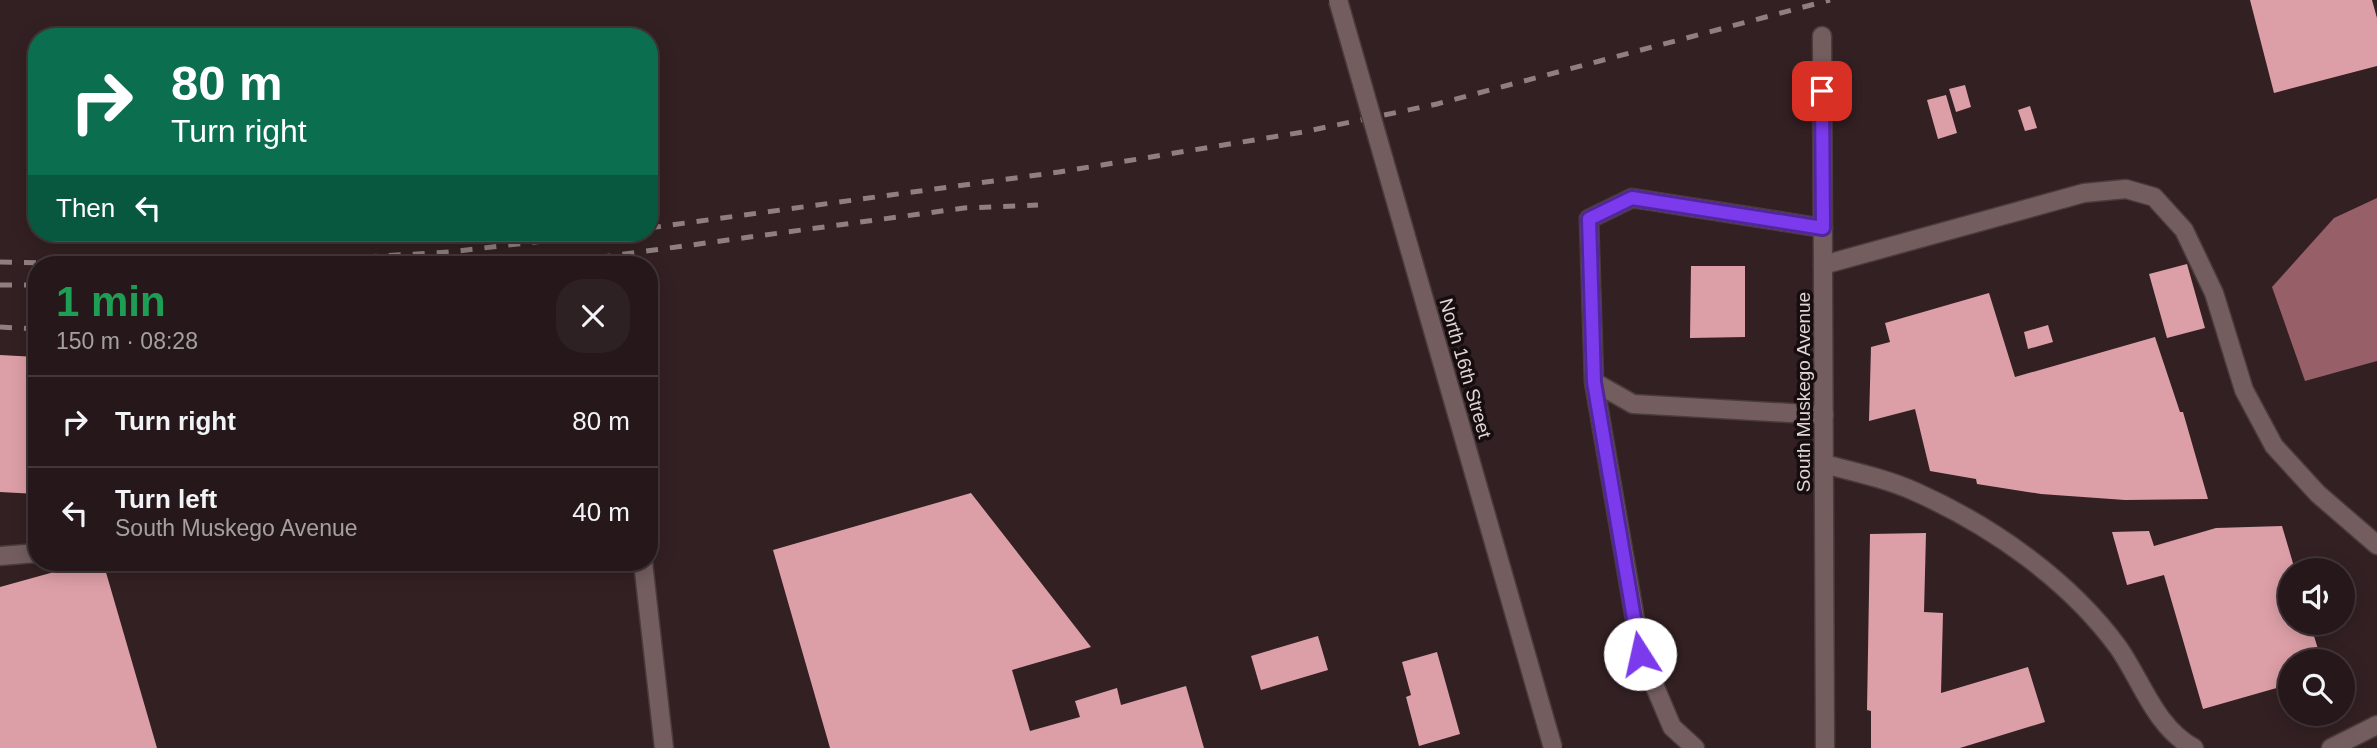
<!DOCTYPE html>
<html lang="en">
<head>
<meta charset="utf-8">
<style>
  :root { --surface:#26181a; --page:#2e2123; --text:#f1f3f6; --muted:#a4a0a2; --line:#423739 }
  body { margin:0; font-family:Helvetica,sans-serif; background:var(--page); color:var(--text); height:100vh; display:flex; flex-direction:column; font-size:26px; white-space:nowrap }
  * { box-sizing:border-box; margin:0 }
  p { font-size:23px; color:var(--muted) }
  .icon { flex:none; width:38px; height:38px; fill:none; stroke:currentColor; stroke-width:2; stroke-linecap:round; stroke-linejoin:round }
  .map { position:relative; flex:1; overflow:hidden }
  .panel { position:absolute; left:28px; top:256px; width:630px; height:315px; display:flex; flex-direction:column; background:var(--surface); border-radius:28px; box-shadow:0 4px 18px #0003,0 0 0 2px var(--line) }
  .panel>* { flex:none }
  .guide { position:absolute; left:28px; top:28px; width:630px; height:214px; border-radius:28px; box-shadow:0 4px 18px #0003,0 0 0 2px var(--line); background:#0b6e4f; color:#fff; overflow:hidden }
  .fabs { position:absolute; left:2278px; top:558px; display:grid; gap:14px }
  .fabs a { display:grid; place-items:center; width:77px; height:77px; border-radius:50%; background:var(--surface); box-shadow:0 4px 18px #0003,0 0 0 2px var(--line); font-size:35px }
  .pin { position:absolute; display:grid; place-items:center; width:60px; height:60px; color:#fff; margin:-30px; border-radius:14px; box-shadow:0 4px 10px #0006 }
  .me { position:absolute; width:77px; margin:-38px; rotate:350deg; stroke-linejoin:round; filter:drop-shadow(0 0 5px #0008) }
  .turn { display:flex; align-items:center; gap:24px; height:147px; padding:0 28px; font-size:32px }
  .turn .icon { width:91px; height:91px; stroke-width:2.5 }
  .turn b { display:block; font-size:49px; line-height:60px }
  .then { display:flex; align-items:center; height:66px; padding:0 28px; background:#0003; gap:14px; font-size:26px }
  .round { display:grid; place-items:center; flex:none; width:74px; height:74px; border-radius:28px; background:var(--page) }
  .head { display:flex; align-items:center; justify-content:space-between; height:119px; padding:0 28px }
  h1 { font-size:42px; font-weight:700; line-height:52px; color:#1e9e55 }
  ul { padding:0; list-style:none }
  li { display:flex; align-items:center; gap:21px; height:91px; padding:0 28px; border-top:2px solid var(--line) }
  li div { flex:1 }
  li b { display:block; font-size:26px }
  li em { font-style:normal }
  .map>svg:first-child { display:block }
</style>
</head>
<body>
<div class="map">
<svg width="2377" height="748" viewBox="0 0 2377 748">
  <rect width="100%" height="100%" fill="#332023"/>
  <path fill="#975f67" d="M2377 198V361L2305 381 2272 287 2334 218Z"/>
  <path fill="#dd9fa7" d="M2250 0H2372L2377 18V66L2274 93Z
    M1965 85 1971 107 1956 112 1949 89Z
    M1946 95 1957 133 1938 139 1927 100Z
    M2030 106 2037 128 2025 131 2018 110Z
    M2187 264 2205 328 2167 338 2149 274Z
    M1691 266H1745V337L1690 338Z
    M1989 293 2015 377 2155 337 2180 412H2183L2208 499 2125 500 2041 494 1977 484 1976 479 1930 471 1915 409 1869 421 1871 347 1890 342 1885 323Z
    M2048 325 2053 342 2028 349 2024 332Z
    M0 355 37 357V494L0 492Z
    M971 493 1091 647 1012 670 1030 731 1080 717 1075 701 1117 688 1121 705 1186 686 1204 748H830L773 550Z
    M2282 526 2295 570H2291V623H2310L2322 662H2291V684L2203 709 2164 575 2127 585 2112 532 2149 531 2154 546 2216 528Z
    M1926 533 1924 612 1943 613 1941 693 2028 667 2045 722 1960 748H1871V711L1867 710 1870 534Z
    M90 562H103L157 748H0V587Z
    M1318 636 1328 670 1261 690 1251 656Z
    M1437 652 1460 734 1419 746 1406 697 1411 695 1402 662Z"/>
  <g fill="none" stroke-linecap="round" stroke-linejoin="round">
    <g stroke="#4a3b3c" stroke-width="21">
      <path id="lane" d="M1823 228 1632 198 1589 219 1594 382 1633 404 1824 415
        M1823 265 2084 193 2126 189 2154 197 2184 230 2214 293 2244 390 2274 446 2318 494 2377 545
        M1594 382 1641 654 1672 727 1695 748
        M1824 464C1855 472 1887 479 1916 492 1992 526 2069 580 2118 647 2142 681 2155 727 2194 748
        M0 556 37 553
        M643 562 664 748
        M2331 748 2377 725"/>
    </g>
    <g stroke="#4a3b3c" stroke-width="21">
      <path id="street" d="M1822 36 1825 748"/>
    </g>
    <use href="#lane" stroke="#735d5f" stroke-width="18"/>
    <use href="#street" stroke="#735d5f" stroke-width="18"/>
    <path stroke="#8f7f81" stroke-width="5" stroke-dasharray="12 12" stroke-linecap="butt" d="M649 228 1059 172 1303 132 1437 104 1830 0
      M0 262 98 264
      M245 264 449 252 612 233
      M551 264 964 208 1038 205
      M0 285H37
      M0 327 37 329"/>
    <g stroke="#4a3b3c" stroke-width="21" stroke-linecap="butt">
      <path id="secondary-bridge" d="M1338 0 1553 748"/>
    </g>
    <use href="#secondary-bridge" stroke="#735d5f" stroke-width="18"/>
  </g>
  <g fill="none" stroke-linecap="round" stroke-linejoin="round">
    <g stroke="#51269a" stroke-width="18">
      <path id="route" d="M1640 654 1594 382 1589 219 1632 198 1823 228 1822 91"/>
    </g>
    <use href="#route" stroke="#7c3aed" stroke-width="12"/>
  </g>
  <g text-anchor="middle" stroke-width="7" stroke-linejoin="round" paint-order="stroke">
    <g font-size="19" fill="#e2d5d6" stroke="#150d0e">
      <text transform="translate(1466 368) rotate(74)" y="7">North 16th Street</text>
      <text transform="translate(1803 392) rotate(-90)" y="7">South Muskego Avenue</text>
    </g>
  </g>
</svg>
<div class="fabs">
<a><svg class="icon" aria-label="sound" viewBox="0 0 24 24"><path d="M4 9h4l5-4v14l-5-4H4zM17 9q2 3 0 6"/></svg></a>
<a><svg class="icon" aria-label="search" viewBox="0 0 24 24"><circle cx="10" cy="10" r="6"/><path d="M15 15l6 6"/></svg></a>
</div>
<div class="pin" style="left:1822px;top:91px;background:#d93025"><svg class="icon" aria-label="arrive" viewBox="0 0 24 24"><path d="M6 21V4h12l-3 4 3 4H6"/></svg></div>
<svg class="me" style="left:1640px;top:654px" viewBox="-20 -20 40 40"><circle r="19" fill="#fff"/><path d="M0-13L10 11 0 6-10 11z" fill="#7c3aed"/></svg>
<div class="guide">
<div class="turn"><svg class="icon" aria-label="right" viewBox="0 0 24 24"><path d="M7 20v-9h11M14 6l5 5-5 5"/></svg><div><b>80 m</b>Turn right</div></div>
<div class="then">Then<svg class="icon" aria-label="left" viewBox="0 0 24 24"><path d="M17 20v-9H6M10 6l-5 5 5 5"/></svg></div>
</div>
<section class="panel">
<div class="head"><div><h1>1 min</h1><p>150 m · 08:28</p></div><a class="round"><svg class="icon" aria-label="close" viewBox="0 0 24 24"><path d="M6 6l12 12M18 6L6 18"/></svg></a></div>
<ul>
<li><svg class="icon" aria-label="right" viewBox="0 0 24 24"><path d="M7 20v-9h11M14 6l5 5-5 5"/></svg><div><b>Turn right</b></div><em>80 m</em></li>
<li><svg class="icon" aria-label="left" viewBox="0 0 24 24"><path d="M17 20v-9H6M10 6l-5 5 5 5"/></svg><div><b>Turn left</b><p>South Muskego Avenue</p></div><em>40 m</em></li>
</ul>
</section>
</div>
</body>
</html>
